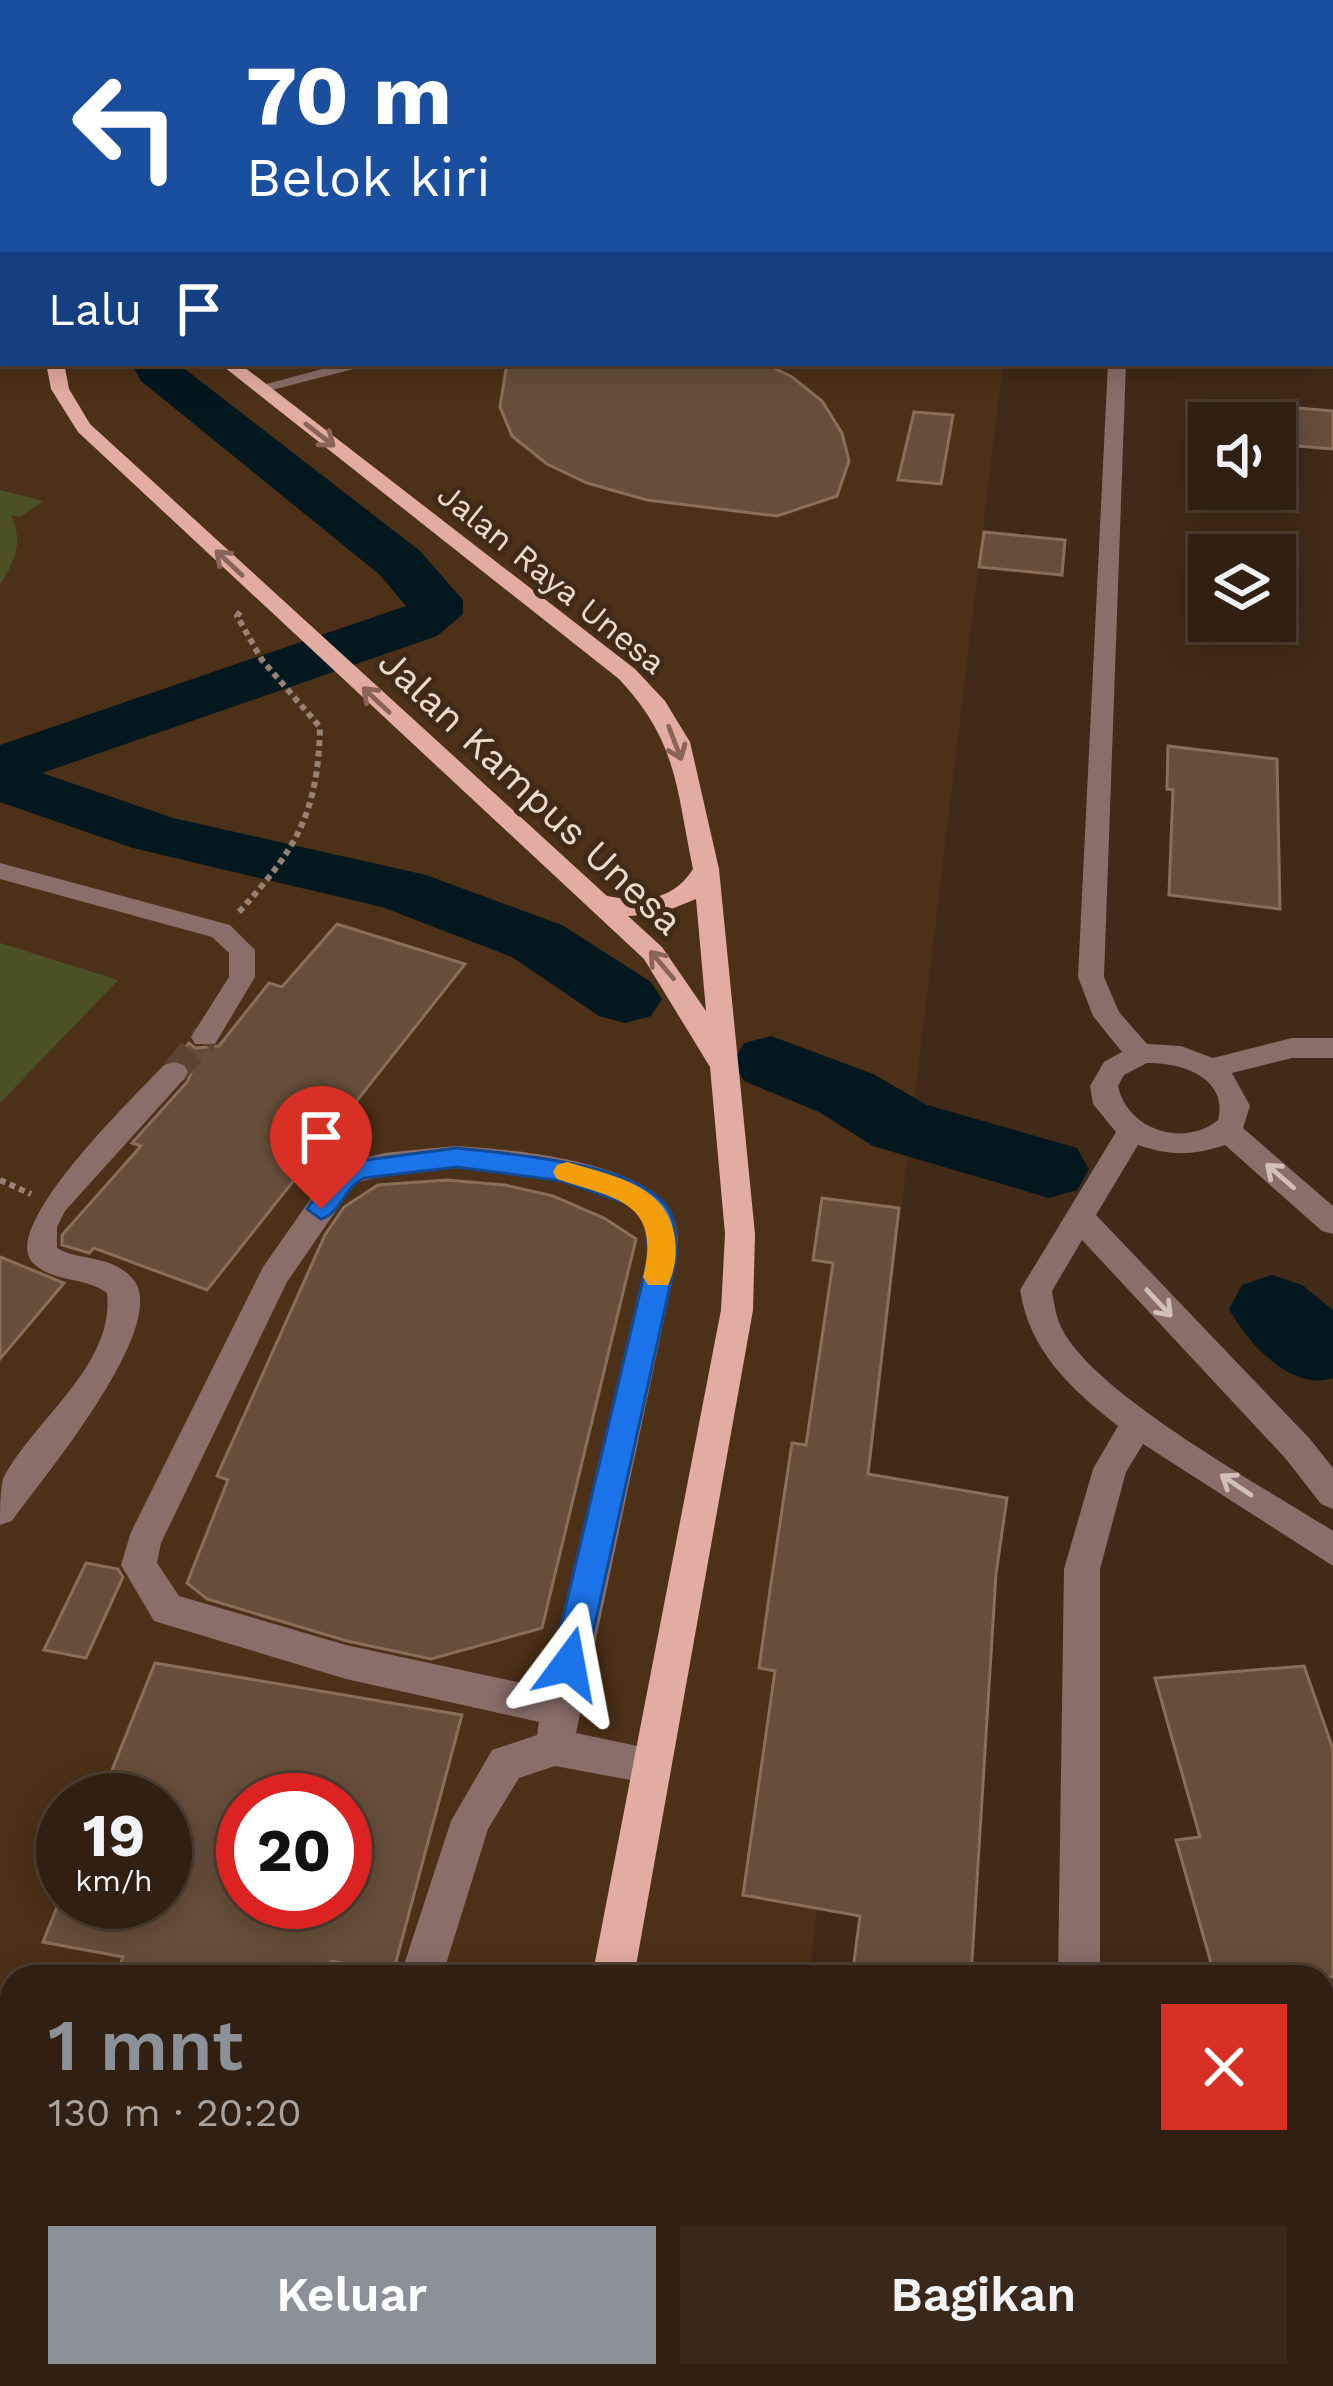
<!DOCTYPE html>
<html lang="id">
<head>
<meta charset="utf-8">
<style>
  :root { --surface:#312011; --page:#39281a; --text:#f1f3f6; --muted:#a8a39f; --line:#4c3e31; --accent:#8c9099 }
  body { margin:0; font-family:"Work Sans",sans-serif; background:var(--page); color:var(--text); height:100vh; display:flex; flex-direction:column; font-size:45px; white-space:nowrap }
  * { box-sizing:border-box; margin:0 }
  p { font-size:39px; color:var(--muted) }
  .icon { flex:none; width:66px; height:66px; fill:none; stroke:currentColor; stroke-width:2; stroke-linecap:round; stroke-linejoin:round }
  .map { position:relative; flex:1; overflow:hidden }
  .details { position:absolute; left:0px; top:1965px; width:1335px; height:423px; display:flex; flex-direction:column; background:var(--surface); border-radius:36px 36px 0 0; box-shadow:0 6px 30px #0003,0 0 0 3px var(--line) }
  .details>* { flex:none }
  .banner { position:absolute; left:0px; top:0px; width:1335px; height:366px; box-shadow:0 6px 30px #0003,0 0 0 3px var(--line); background:#1a4fa0; color:#fff; overflow:hidden }
  .buttons { position:absolute; left:1188px; top:402px; display:grid; gap:24px }
  .buttons a { display:grid; place-items:center; width:108px; height:108px; border-radius:0px; background:var(--surface); box-shadow:0 6px 30px #0003,0 0 0 3px var(--line); font-size:60px }
  .speed { position:absolute; left:36px; top:1773px; display:flex; gap:24px; font-size:60px; font-weight:700; text-align:center }
  .speed>* { display:grid; place-content:center; width:156px; height:156px; border-radius:50%; background:var(--surface); box-shadow:0 6px 30px #0003,0 0 0 3px var(--line); line-height:1 }
  .speed small { font-size:30px; font-weight:400 }
  .speed .limit { border:18px solid #d22; background:#fff; color:#111 }
  .pin { position:absolute; display:grid; place-items:center; width:102px; height:102px; color:#fff; margin:-123px -51px; border-radius:50% 50% 50% 0; rotate:-45deg; box-shadow:0 0 12px #0007 }
  .pin .icon { rotate:45deg }
  .me { position:absolute; width:132px; margin:-66px; rotate:13deg; stroke-linejoin:round; filter:drop-shadow(0 0 9px #0008) }
  .turn { display:flex; align-items:center; gap:42px; height:252px; padding:0 48px; font-size:54px }
  .turn .icon { width:156px; height:156px; stroke-width:2.5 }
  .turn b { display:block; font-size:84px; line-height:102px }
  .then { display:flex; align-items:center; height:114px; padding:0 48px; background:#0003; gap:24px; font-size:45px }
  .round { display:grid; place-items:center; flex:none; width:126px; height:126px; border-radius:0px; background:var(--page) }
  .overview { display:flex; align-items:center; justify-content:space-between; height:204px; padding:0 48px }
  h1 { font-size:72px; font-weight:600; line-height:90px; color:var(--accent) }
  .cta { display:flex; gap:24px; margin-top:auto; padding:24px 48px }
  .cta a { flex:1; height:138px; border-radius:0px; background:var(--accent); color:#fff; font-size:48px; font-weight:600; line-height:138px; text-align:center }
  .cta a+a { background:var(--page); color:var(--text) }
  .map>svg:first-child { display:block }
</style>
</head>
<body>
<div class="map">
<svg width="1333" height="2386" viewBox="0 0 1333 2386">
  <rect width="100%" height="100%" fill="#412a17"/>
  <path fill="#4c3017" fill-rule="evenodd" d="M0 3 3 363H1003L809 1977H12V2376H762L761 2386H0ZM63 1800H165V1902H63ZM243 1800H345V1902H243Z"/>
  <path fill="#4c5025" d="M0 490 43 501 20 517 11 515C23 541 16 561 0 584Z
    M0 943 118 980 0 1103Z"/>
  <g fill="none" stroke-linecap="round" stroke-linejoin="round">
    <path fill="#02171e" fill-rule="evenodd" d="M131 363H177L420 551 463 600V614L437 636 42 773 173 818 426 875 562 925 651 982 662 999 651 1016 625 1023 599 1016 512 957 382 907 133 848 0 802V745L406 606 380 575 141 381Z
      M771 1036 873 1074 927 1105 1077 1148 1089 1169 1077 1190 1049 1198 873 1146 819 1112 744 1081 733 1062 744 1043Z
      M1272 1275 1302 1285 1333 1310V1378C1291 1392 1247 1342 1229 1309L1242 1285Z"/>
  </g>
  <path fill="#664e3a" stroke="#896f5a" stroke-width="3" fill-rule="evenodd" d="M507 363H764L792 377 822 401 842 433 849 461 837 496 777 516 647 500 587 483 547 464 512 436 500 407Z
    M1275 406 1333 411V449L1275 444Z
    M914 412 953 415 941 484 898 480Z
    M984 532 1065 540 1062 575 979 567Z
    M1168 746 1277 759 1280 909 1169 895 1173 790 1167 789Z
    M337 924 465 964 207 1290 94 1248 89 1253 62 1245V1235L141 1146 132 1143 188 1081 192 1070 175 1058 189 1043 195 1048 219 1046 269 983 282 987Z
    M447 1180 505 1185 553 1196 604 1218 636 1239 542 1628 431 1659 347 1641 207 1599 187 1583 228 1480 217 1476 325 1235 344 1207 378 1185Z
    M822 1198 899 1208 868 1474 1007 1498 996 1574 971 1977H852L860 1916 743 1895 775 1671 759 1668 771 1583 792 1443 806 1445 833 1263 813 1260Z
    M0 1257 64 1283 0 1359Z
    M86 1563 118 1569 123 1577 86 1658 44 1650Z
    M155 1663 462 1715 393 1973 331 1961 326 1977H116L123 1957 43 1942 59 1902H165V1800H100ZM243 1800H345V1902H243Z
    M1304 1666 1333 1749V1977H1215L1176 1840 1200 1837 1155 1678Z"/>
  <g fill="none" stroke-linecap="round" stroke-linejoin="round">
    <path stroke="#5a4533" stroke-width="27" stroke-dasharray="27 14" stroke-linecap="butt" d="M174 1072 205 1037"/>
    <path stroke="#958273" stroke-width="6" stroke-dasharray="6 4.5" stroke-linecap="butt" d="M239 912C296 849 318 814 320 727L262 660 237 616 241 611
      M0 1180 31 1194"/>
    <path fill="#896e69" fill-rule="evenodd" d="M1039 0H1053L1037 3Z
      M1127 0H1139V3H1127Z
      M1282 0H1294V3H1282Z
      M0 4H3V12H0Z
      M3 97V106L0 107V98Z
      M0 126H3V134H0Z
      M0 183H3V191H0Z
      M1332 234 1333 235V250L1332 249Z
      M345 363H377L260 393 251 388Z
      M1108 363H1126L1104 977 1119 1012 1147 1044 1181 1046 1213 1058 1292 1038H1333V1058H1292L1232 1073 1250 1106 1243 1128 1333 1206V1234L1322 1231 1225 1145C1192 1156 1171 1156 1138 1145L1096 1215 1310 1439 1333 1468V1509L1321 1504 1286 1459 1082 1240 1052 1291C1054 1303 1056 1316 1061 1327 1093 1394 1266 1488 1333 1531V1566L1143 1444 1126 1472 1100 1569V1977H1058L1064 1569 1093 1469 1118 1426C1071 1389 1030 1352 1020 1290L1116 1132 1093 1104 1090 1086 1104 1062 1122 1052 1093 1016 1078 977ZM1147 1063C1181 1062 1229 1078 1218 1120 1184 1148 1127 1130 1118 1086L1124 1075Z
      M0 863 230 925 255 950V977L215 1044H195L191 1037 229 977V953L212 937 0 879Z
      M174 1062 184 1065 188 1072 184 1079 65 1211 57 1227V1248C82 1262 111 1254 133 1279 172 1325 41 1480 12 1521L0 1525C0 1511 0 1491 3 1479 34 1419 115 1366 107 1293 84 1276 52 1283 32 1262 0 1225 137 1094 164 1065Z
      M455 1146C511 1149 634 1160 669 1208 678 1222 678 1239 678 1254L576 1733 666 1752 671 1765 666 1778 652 1784 555 1766 519 1778 488 1829 442 1977H400L451 1821 492 1750 537 1735 539 1722 346 1679 154 1621 121 1565 131 1532 263 1267 333 1167 384 1153ZM455 1168C500 1170 614 1178 642 1218 649 1228 647 1242 648 1254L545 1688 346 1645 179 1596 157 1563 161 1543 287 1282 355 1183 398 1172Z
      M292 2376H340L337 2386H289Z
      M1052 2376H1100V2386H1052Z"/>
    <path fill="#e3aca2" fill-rule="evenodd" d="M46 363H64L69 389 90 424 607 896C641 903 673 901 693 869 676 788 678 742 619 679L219 363H239L635 669 665 701 690 742 719 869 755 1234 753 1310 634 1977H592L721 1310 725 1234 710 1067 644 959 78 432 51 389ZM696 899 706 1011 662 947 628 916 659 914Z
      M510 2376H558L556 2386H508Z"/>
  </g>
  <defs><path id="oneway-shaft" d="M-6 0H5M1.5-3L5.5 0L1.5 3" fill="none" stroke-width="1.6" stroke-linecap="round" stroke-linejoin="round" transform="scale(3)"/></defs>
  <g stroke="#8a6456">
    <use href="#oneway-shaft" transform="translate(320 435) rotate(38)"/>
    <use href="#oneway-shaft" transform="translate(229 563) rotate(-137)"/>
    <use href="#oneway-shaft" transform="translate(376 700) rotate(-137)"/>
    <use href="#oneway-shaft" transform="translate(675 743) rotate(69)"/>
    <use href="#oneway-shaft" transform="translate(662 965) rotate(-130)"/>
  </g>
  <g stroke="#d2c0b6">
    <use href="#oneway-shaft" transform="translate(1280 1176) rotate(-139)"/>
    <use href="#oneway-shaft" transform="translate(1159 1303) rotate(47)"/>
    <use href="#oneway-shaft" transform="translate(1236 1485) rotate(-146)"/>
  </g>
  <path fill="#1a73e8" stroke="#114b97" stroke-width="3" d="M457 1148C506 1154 652 1162 672 1217 676 1227 676 1242 677 1254L586 1664 581 1674 569 1679 557 1674 552 1664 649 1254 645 1221 629 1204 563 1181 457 1167 364 1178C344 1187 341 1213 321 1219L307 1209 335 1168 350 1162Z"/>
  <path fill="#f59e0b" d="M567 1162C612 1176 668 1184 675 1238 677 1255 675 1270 668 1285H648L643 1277C662 1201 616 1199 557 1179L553 1172 557 1165Z"/>
  <g text-anchor="middle" stroke-width="10" stroke-linejoin="round" paint-order="stroke">
    <g font-size="33" fill="#ebdcd0" stroke="#412a17">
      <text transform="translate(552 578) rotate(39)" y="12">Jalan Raya Unesa</text>
    </g>
    <g font-size="39" fill="#ebdcd0" stroke="#412a17">
      <text transform="translate(531 791) rotate(43)" y="14">Jalan Kampus Unesa</text>
    </g>
  </g>
</svg>
<div class="buttons">
<a><svg class="icon" aria-label="sound" viewBox="0 0 24 24"><path d="M4 9h4l5-4v14l-5-4H4zM17 9q2 3 0 6"/></svg></a>
<a><svg class="icon" aria-label="layers" viewBox="0 0 24 24"><path d="M12 4l9 5-9 5-9-5zM3 14l9 5 9-5"/></svg></a>
</div>
<div class="speed"><div>19<small>km/h</small></div><div class="limit">20</div></div>
<div class="pin" style="left:321px;top:1209px;background:#d93025"><svg class="icon" aria-label="arrive" viewBox="0 0 24 24"><path d="M6 21V4h12l-3 4 3 4H6"/></svg></div>
<svg class="me" style="left:569px;top:1664px" viewBox="-20 -20 40 40"><path d="M0-17L14 15 0 8-14 15z" fill="#1a73e8" stroke="#fff" stroke-width="4"/></svg>
<div class="banner">
<div class="turn"><svg class="icon" aria-label="left" viewBox="0 0 24 24"><path d="M17 20v-9H6M10 6l-5 5 5 5"/></svg><div><b>70 m</b>Belok kiri</div></div>
<div class="then">Lalu<svg class="icon" aria-label="arrive" viewBox="0 0 24 24"><path d="M6 21V4h12l-3 4 3 4H6"/></svg></div>
</div>
<section class="details">
<div class="overview"><div><h1>1 mnt</h1><p>130 m · 20:20</p></div><a class="round" style="background:#d93025;color:#fff"><svg class="icon" aria-label="close" viewBox="0 0 24 24"><path d="M6 6l12 12M18 6L6 18"/></svg></a></div>
<div class="cta"><a>Keluar</a><a>Bagikan</a></div>
</section>
</div>
</body>
</html>
